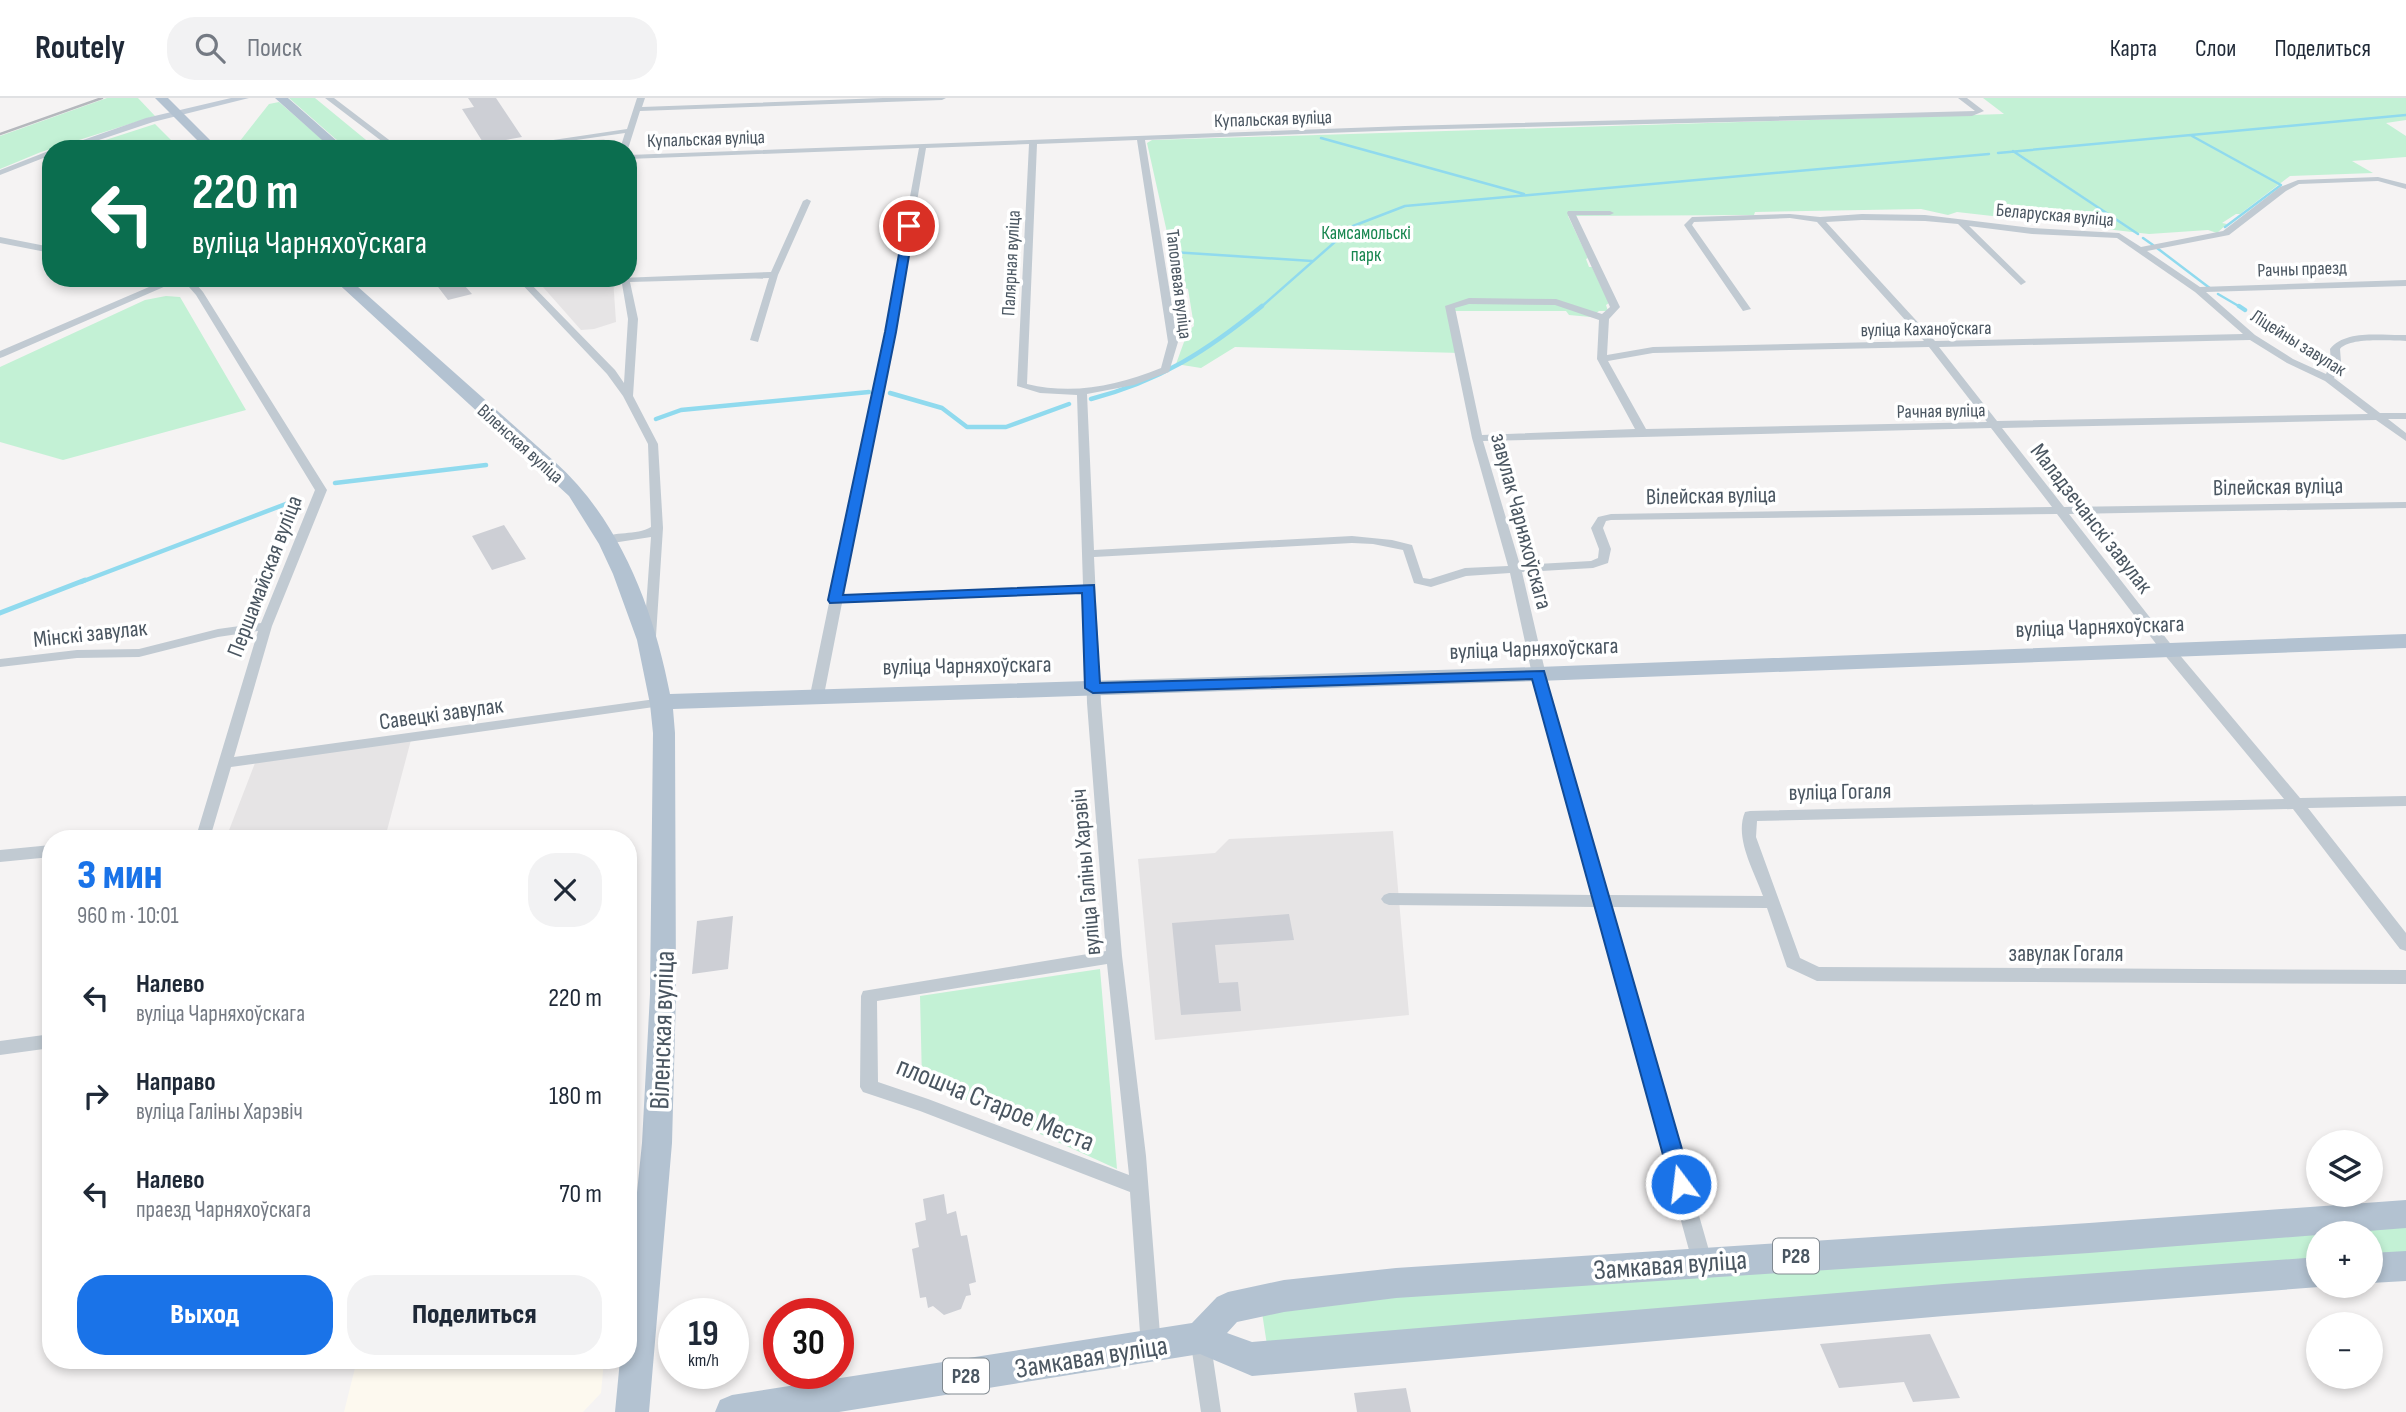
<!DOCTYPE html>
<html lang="ru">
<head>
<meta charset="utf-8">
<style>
  :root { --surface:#fff; --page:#f2f2f3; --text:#1f2937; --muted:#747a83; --line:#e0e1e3; --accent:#1a73e8 }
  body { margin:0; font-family:"Sofia Sans Condensed",sans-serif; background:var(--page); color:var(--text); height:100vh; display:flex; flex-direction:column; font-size:26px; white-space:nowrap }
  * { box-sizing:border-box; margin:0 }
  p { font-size:23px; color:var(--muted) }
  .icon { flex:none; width:38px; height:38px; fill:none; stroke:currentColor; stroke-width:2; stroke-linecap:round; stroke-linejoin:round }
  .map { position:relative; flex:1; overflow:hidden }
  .panel { position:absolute; left:42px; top:732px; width:595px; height:539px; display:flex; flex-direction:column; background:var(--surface); border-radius:28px; box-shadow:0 4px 10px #0003 }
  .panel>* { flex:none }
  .banner { position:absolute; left:42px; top:42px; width:595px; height:147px; border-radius:28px; box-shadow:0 4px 10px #0003; background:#0b6e4f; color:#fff; overflow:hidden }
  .tools { position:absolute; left:2306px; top:1032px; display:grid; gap:14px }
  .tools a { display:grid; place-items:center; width:77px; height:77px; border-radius:50%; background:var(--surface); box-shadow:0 4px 10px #0003; font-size:35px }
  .speed { position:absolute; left:658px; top:1200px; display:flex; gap:14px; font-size:35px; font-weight:700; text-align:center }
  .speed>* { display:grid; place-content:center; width:91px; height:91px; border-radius:50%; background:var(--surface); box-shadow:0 4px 10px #0003; line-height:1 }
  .speed small { font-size:18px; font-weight:400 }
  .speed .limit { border:10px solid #d22; background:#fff; color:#111 }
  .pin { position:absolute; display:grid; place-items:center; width:60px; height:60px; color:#fff; margin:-30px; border:4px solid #fff; border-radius:50%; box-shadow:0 2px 7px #0007 }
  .me { position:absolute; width:77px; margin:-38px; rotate:345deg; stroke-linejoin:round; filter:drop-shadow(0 0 5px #0008) }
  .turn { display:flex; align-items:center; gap:24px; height:147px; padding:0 35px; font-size:32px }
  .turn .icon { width:91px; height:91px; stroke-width:2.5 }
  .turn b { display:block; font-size:49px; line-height:60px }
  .round { display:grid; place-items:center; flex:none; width:74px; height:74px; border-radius:28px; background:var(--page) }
  .summary { display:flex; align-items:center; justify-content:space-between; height:119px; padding:0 35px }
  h1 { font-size:42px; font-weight:800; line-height:52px; color:var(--accent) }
  .button { display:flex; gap:14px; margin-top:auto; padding:14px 35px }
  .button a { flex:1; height:80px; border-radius:28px; background:var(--accent); color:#fff; font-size:28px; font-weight:800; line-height:80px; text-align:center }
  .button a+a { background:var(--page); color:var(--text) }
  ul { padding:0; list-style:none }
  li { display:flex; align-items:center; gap:21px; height:98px; padding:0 35px }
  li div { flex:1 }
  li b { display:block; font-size:26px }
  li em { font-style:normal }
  header { display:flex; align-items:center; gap:42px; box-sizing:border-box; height:98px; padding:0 35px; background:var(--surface); border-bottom:2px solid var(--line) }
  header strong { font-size:33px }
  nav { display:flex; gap:38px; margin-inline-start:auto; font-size:24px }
  .search { width:490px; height:63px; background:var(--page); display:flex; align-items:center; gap:18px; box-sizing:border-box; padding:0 24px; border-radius:28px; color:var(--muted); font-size:26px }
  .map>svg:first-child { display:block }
</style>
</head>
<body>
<header>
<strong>Routely</strong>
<div class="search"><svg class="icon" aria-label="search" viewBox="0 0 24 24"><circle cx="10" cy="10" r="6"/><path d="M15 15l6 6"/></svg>Поиск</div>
<nav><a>Карта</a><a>Слои</a><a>Поделиться</a></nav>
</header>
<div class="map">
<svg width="2406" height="1314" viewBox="0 0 2406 1314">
  <rect width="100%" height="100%" fill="#f5f3f3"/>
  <path fill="#fdf9ef" d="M357 1262H604L601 1295 583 1314H344Z"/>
  <path fill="#e6e4e5" d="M604 41 615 51H511Z
    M535 180H613L616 224 594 231 581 232Z
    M411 642 385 740H226L255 665Z
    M1393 733 1409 917 1155 942 1138 761 1215 755 1229 741Z"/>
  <path fill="#c3f1d5" d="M107 0H138L155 18 41 54 0 71V38Z
    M289 0H315L377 51H347Z
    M1983 0H2406V22L2386 25 2406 38V59L2352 63 2373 75 2290 78 2240 116H2236L2222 125 2227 126 2217 135 2208 132 2149 136 1957 114 1948 117 1921 111 1755 114 1754 117 1568 118 1588 160 1586 161 1589 169H1592L1609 205 1606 207 1608 213H1599L1591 219 1569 217 1566 213H1455L1461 255 1235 249 1201 270 1176 266 1188 233 1194 228 1188 191 1179 188 1147 45 1152 42 2004 16Z
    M279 4 333 51H240L236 48 269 6Z
    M155 26 180 51H91L87 48Z
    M166 198 180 199 246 312 63 362 0 344V269L145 202Z
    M1100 871 1117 1071 922 982 920 898Z
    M2406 1123V1157L2371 1160V1136H2319V1164L1267 1247 1261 1208Z"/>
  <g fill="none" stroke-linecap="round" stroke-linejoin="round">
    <path stroke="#90daee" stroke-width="2.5" d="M2192 38 2281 87 2225 129
      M1321 40 1524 96
      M2013 53 2138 136
      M1998 55 2406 17
      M2143 140 2153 147
      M2157 150 2211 191
      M1172 154 1312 163
      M2218 196 2242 210
      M1260 210 1353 128 1405 108 1989 56"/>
    <path stroke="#90daee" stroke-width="4.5" d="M2239 208 2245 212
      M890 295 942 310 967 329H1006L1069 306
      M1091 301C1160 283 1207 253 1262 208
      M656 321 681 312 869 294
      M335 385 486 367
      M81 484 291 404"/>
    <path stroke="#90daee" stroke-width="5" d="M0 515 85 482"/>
  </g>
  <path fill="#cdcfd5" d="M468 0H496L522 39 484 46 462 11 474 9Z
    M458 180 472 196 448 202 435 185Z
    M504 427 526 461 492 472 472 438Z
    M1289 816 1294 842 1215 847 1219 885 1238 884 1241 913 1181 917 1172 825Z
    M733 818 728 871 692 876 697 823Z
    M944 1096 947 1116 956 1113 961 1138 967 1137 976 1184 969 1186 971 1197 966 1198 961 1211 944 1217 933 1208 928 1210 926 1199 920 1200 912 1151 919 1149 915 1125 926 1122 923 1101Z
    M1930 1236 1960 1300 1913 1304 1904 1284 1839 1290 1820 1246Z
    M1406 1290 1411 1314H1357L1354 1295Z"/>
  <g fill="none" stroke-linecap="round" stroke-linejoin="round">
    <path fill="#c1cad2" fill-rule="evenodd" d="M325 0H334L401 51H392Z
      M637 0H645L642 9 883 0H946L942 2 640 13 628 51H620L625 35 514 51H492L627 31Z
      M1958 0H1967L1984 13 1972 18 1405 32 1145 42 1178 244 1169 274 1134 287 1087 296 1094 452 1352 438 1392 442 1412 447 1423 480 1430 481 1465 470 1508 468 1472 340 1445 208 1469 200 1556 201 1602 216 1610 209 1567 115 1568 113H1610L1614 115 1610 117H1576L1620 209 1609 221 1607 257 1653 249 1924 243 1817 124 1790 120 1694 124 1692 127 1751 211 1743 213 1684 127 1692 119 1790 116 1820 119 1862 116 1925 117 2032 130 2119 135 2141 149 2223 133 2280 89 2298 82 2378 79 2406 86V91L2378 83 2299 86 2286 93 2229 137 2147 153 2200 189 2406 182V188L2206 194 2255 237 2293 261 2326 276 2331 264 2330 251C2346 231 2383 238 2406 237V243C2390 243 2350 239 2340 251L2341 264 2334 280 2380 315H2406V321H2388L2406 335V343L2376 322 2002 330 2064 409 2406 404V410L2069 416 2173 549 2300 700 2406 698V708L2308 710 2406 835V853L2400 851 2293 711 1757 723 1756 739 1800 860 1819 869 2406 872V886L1817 883 1787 869 1767 810 1611 809 1712 1163 1709 1170 1702 1172 1695 1170 1692 1163 1595 809 1389 807 1384 805 1381 801 1384 797 1389 795 1592 797 1535 590 1510 475 1466 478 1431 489 1414 485 1403 452 1373 446 1352 445 1094 459 1101 605 1122 858 1146 1058 1161 1249 1158 1256 1151 1259 1144 1256 1141 1249 1130 1094 920 1013 863 994 860 989 861 898 863 893 1106 853 1087 605 1084 494 842 505 824 597 817 601 810 597 885 234 919 50 628 61V57L1405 28 1975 13ZM1137 42 1168 244 1161 270C1117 288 1073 297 1027 286L1037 46ZM1029 46 1017 288 1040 295 1077 297 1083 487 843 498 895 234 926 50ZM1862 122 1925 123 1958 126 2021 187 2026 184 2024 182 1969 128 2032 136 2117 140 2195 194 2243 236 1935 243 1826 124ZM1469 206 1555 207 1599 222 1597 261 1635 331 1482 337 1455 210ZM2250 242 2287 265 2325 283 2368 316 1997 323 1939 249ZM1929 249 1987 324 1646 331 1608 263 1653 255ZM1991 330 2052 409 1611 416 1598 419 1591 430 1599 451 1598 460 1591 463 1520 467 1483 343ZM2057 416 2163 555 2284 701 1750 713 1745 714C1734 740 1754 773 1763 798L1607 797 1549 590 1522 474 1593 470 1608 465 1611 451 1603 430 1606 423 1611 422ZM1107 866 1129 1077 928 1001 878 984 877 903Z
      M74 45H77V49L56 51Z
      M51 52V57L0 77V72Z
      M807 101 811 103 778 177 758 244 750 242 769 180 630 184 638 221 633 298 658 346 663 430 656 538 655 541H645L644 538 651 439 606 446 600 442C614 432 636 438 651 429L648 346 623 298 607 276 516 180H525L615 272 624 285 628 221 621 180 771 174 803 103Z
      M0 139 51 149V155L0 145Z
      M170 180H191L203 194 327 392 272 528 234 659 663 600 668 601 670 604 668 607 231 669 210 740H167L169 736 198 732 258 533 218 539 139 559 77 560 0 569V561L77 552 139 551 218 531 261 525 315 392 196 197 182 181 3 259 0 260V253Z
      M51 747V759L0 764V752Z
      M51 936V950L0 957V943Z
      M1200 1230 1207 1233 1210 1240 1221 1314H1201L1190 1240 1193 1233Z"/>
    <path fill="#c1cbd6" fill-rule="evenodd" d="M231 0H249L153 24 78 49 69 47 146 20Z"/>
    <path fill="#b3c2d1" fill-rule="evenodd" d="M155 0H168L219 51H206Z
      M275 0H288L346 51H332Z
      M74 43 83 51H70L68 47Z
      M332 180H348L555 364C620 422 654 512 670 596L1538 569 2406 536V550L1538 583 673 611 675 635 676 896 672 1045 649 1314H615L620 1262H628V1183L642 1045 650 896 653 635 650 606 637 542 613 476 599 446 569 398Z
      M2406 1102V1130L2089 1155 1396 1200 1284 1214 1237 1224 1227 1235 1252 1244 1944 1186 2319 1159V1188H2321L2319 1189 1944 1218 1252 1278 1200 1256 839 1314H715L720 1302 732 1297 1192 1225 1217 1199 1228 1194 1284 1182 1396 1170 2089 1125Z
      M2406 1153V1183L2371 1185V1155Z"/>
    <path stroke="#b5b8bd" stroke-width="2.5" d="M0 36 102 0"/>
  </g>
  <path fill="#1a73e8" stroke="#114b97" stroke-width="2" d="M909 125 914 128 896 234 843 497 1094 487 1100 585 1544 573 1692 1086 1689 1093 1681 1096 1674 1093 1671 1086 1532 581 1093 595 1085 590 1082 495 830 505 828 502 885 234 904 128Z"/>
  <g text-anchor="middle" stroke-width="7" stroke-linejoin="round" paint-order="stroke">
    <g font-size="19" fill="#4a5661" stroke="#fff">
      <text transform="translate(1273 20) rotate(-2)" y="7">Купальская вуліца</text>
      <text transform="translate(706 40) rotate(-2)" y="7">Купальская вуліца</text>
      <text transform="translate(2055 116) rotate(5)" y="7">Беларуская вуліца</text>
      <text transform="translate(1010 165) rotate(-87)" y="7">Палярная вуліца</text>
      <text transform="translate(2302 170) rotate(-2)" y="7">Рачны праезд</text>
      <text transform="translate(1180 186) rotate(83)" y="7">Таполевая вуліца</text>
      <text transform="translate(1926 230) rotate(-1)" y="7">вуліца Каханоўскага</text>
      <text transform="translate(2299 244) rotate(32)" y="7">Ліцейны завулак</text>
      <text transform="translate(1941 312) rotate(-1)" y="7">Рачная вуліца</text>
      <text transform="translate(521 345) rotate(42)" y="7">Віленская вуліца</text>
    </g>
    <g font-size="19" fill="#17864f" stroke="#fff">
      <text x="1366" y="141">Камсамольскі<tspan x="1366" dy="22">парк</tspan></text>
    </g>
    <g fill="#fff" stroke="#808990" stroke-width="2">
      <rect x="1773" y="1140.5" width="46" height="35" rx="5"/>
      <rect x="943" y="1260.5" width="46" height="35" rx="5"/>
    </g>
    <g font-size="21" font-weight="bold" fill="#4a5661">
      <text x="1796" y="1165">Р28</text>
      <text x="966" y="1285">Р28</text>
    </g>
    <g font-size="23" fill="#4a5661" stroke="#fff">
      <text transform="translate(2278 388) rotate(-1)" y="8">Вілейская вуліца</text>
      <text transform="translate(1711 397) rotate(-1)" y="8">Вілейская вуліца</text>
      <text transform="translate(2092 420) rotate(52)" y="8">Маладзечанскі завулак</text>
      <text transform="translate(1522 423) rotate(75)" y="8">завулак Чарняхоўскага</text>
      <text transform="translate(264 478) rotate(-69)" y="8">Першамайская вуліца</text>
      <text transform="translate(2100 528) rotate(-2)" y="8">вуліца Чарняхоўскага</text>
      <text transform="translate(90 535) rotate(-6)" y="8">Мінскі завулак</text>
      <text transform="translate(1534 550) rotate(-2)" y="8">вуліца Чарняхоўскага</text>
      <text transform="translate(967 567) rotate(-1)" y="8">вуліца Чарняхоўскага</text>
      <text transform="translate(441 615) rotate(-8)" y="8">Савецкі завулак</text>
      <text transform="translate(1840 693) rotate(-1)" y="8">вуліца Гогаля</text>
      <text transform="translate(1085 774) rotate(-95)" y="8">вуліца Галіны Харэвіч</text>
      <text x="2066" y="863">завулак Гогаля</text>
    </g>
    <g font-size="28" fill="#4a5661" stroke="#fff">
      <text transform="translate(661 932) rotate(-88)" y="10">Віленская вуліца</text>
      <text transform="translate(996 1005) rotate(22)" y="10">плошча Старое Места</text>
      <text transform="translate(1670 1166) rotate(-4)" y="10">Замкавая вуліца</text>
      <text transform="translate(1091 1258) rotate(-9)" y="10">Замкавая вуліца</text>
    </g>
  </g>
</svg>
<div class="tools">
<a><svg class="icon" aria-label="layers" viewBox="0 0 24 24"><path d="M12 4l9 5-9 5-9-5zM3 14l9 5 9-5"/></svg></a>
<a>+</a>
<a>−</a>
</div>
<div class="speed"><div>19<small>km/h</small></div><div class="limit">30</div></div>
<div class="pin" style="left:909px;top:128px;background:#d93025"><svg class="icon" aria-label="arrive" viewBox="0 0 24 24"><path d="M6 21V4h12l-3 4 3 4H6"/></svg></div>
<svg class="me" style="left:1681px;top:1086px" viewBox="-20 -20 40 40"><circle r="17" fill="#1a73e8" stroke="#fff" stroke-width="3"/><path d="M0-11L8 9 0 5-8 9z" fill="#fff"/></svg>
<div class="banner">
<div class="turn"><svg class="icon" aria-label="left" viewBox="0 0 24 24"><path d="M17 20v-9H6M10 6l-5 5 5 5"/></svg><div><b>220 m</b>вуліца Чарняхоўскага</div></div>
</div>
<section class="panel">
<div class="summary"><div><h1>3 мин</h1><p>960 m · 10:01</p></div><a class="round"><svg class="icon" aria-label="close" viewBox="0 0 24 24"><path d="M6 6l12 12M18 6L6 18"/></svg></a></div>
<ul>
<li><svg class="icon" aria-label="left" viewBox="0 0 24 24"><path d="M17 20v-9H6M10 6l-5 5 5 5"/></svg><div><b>Налево</b><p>вуліца Чарняхоўскага</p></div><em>220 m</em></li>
<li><svg class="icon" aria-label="right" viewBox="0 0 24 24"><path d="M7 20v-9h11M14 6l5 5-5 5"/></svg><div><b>Направо</b><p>вуліца Галіны Харэвіч</p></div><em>180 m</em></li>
<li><svg class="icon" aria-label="left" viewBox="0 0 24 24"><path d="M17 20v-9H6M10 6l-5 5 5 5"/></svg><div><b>Налево</b><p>праезд Чарняхоўскага</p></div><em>70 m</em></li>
</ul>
<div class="button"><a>Выход</a><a>Поделиться</a></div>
</section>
</div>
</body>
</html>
